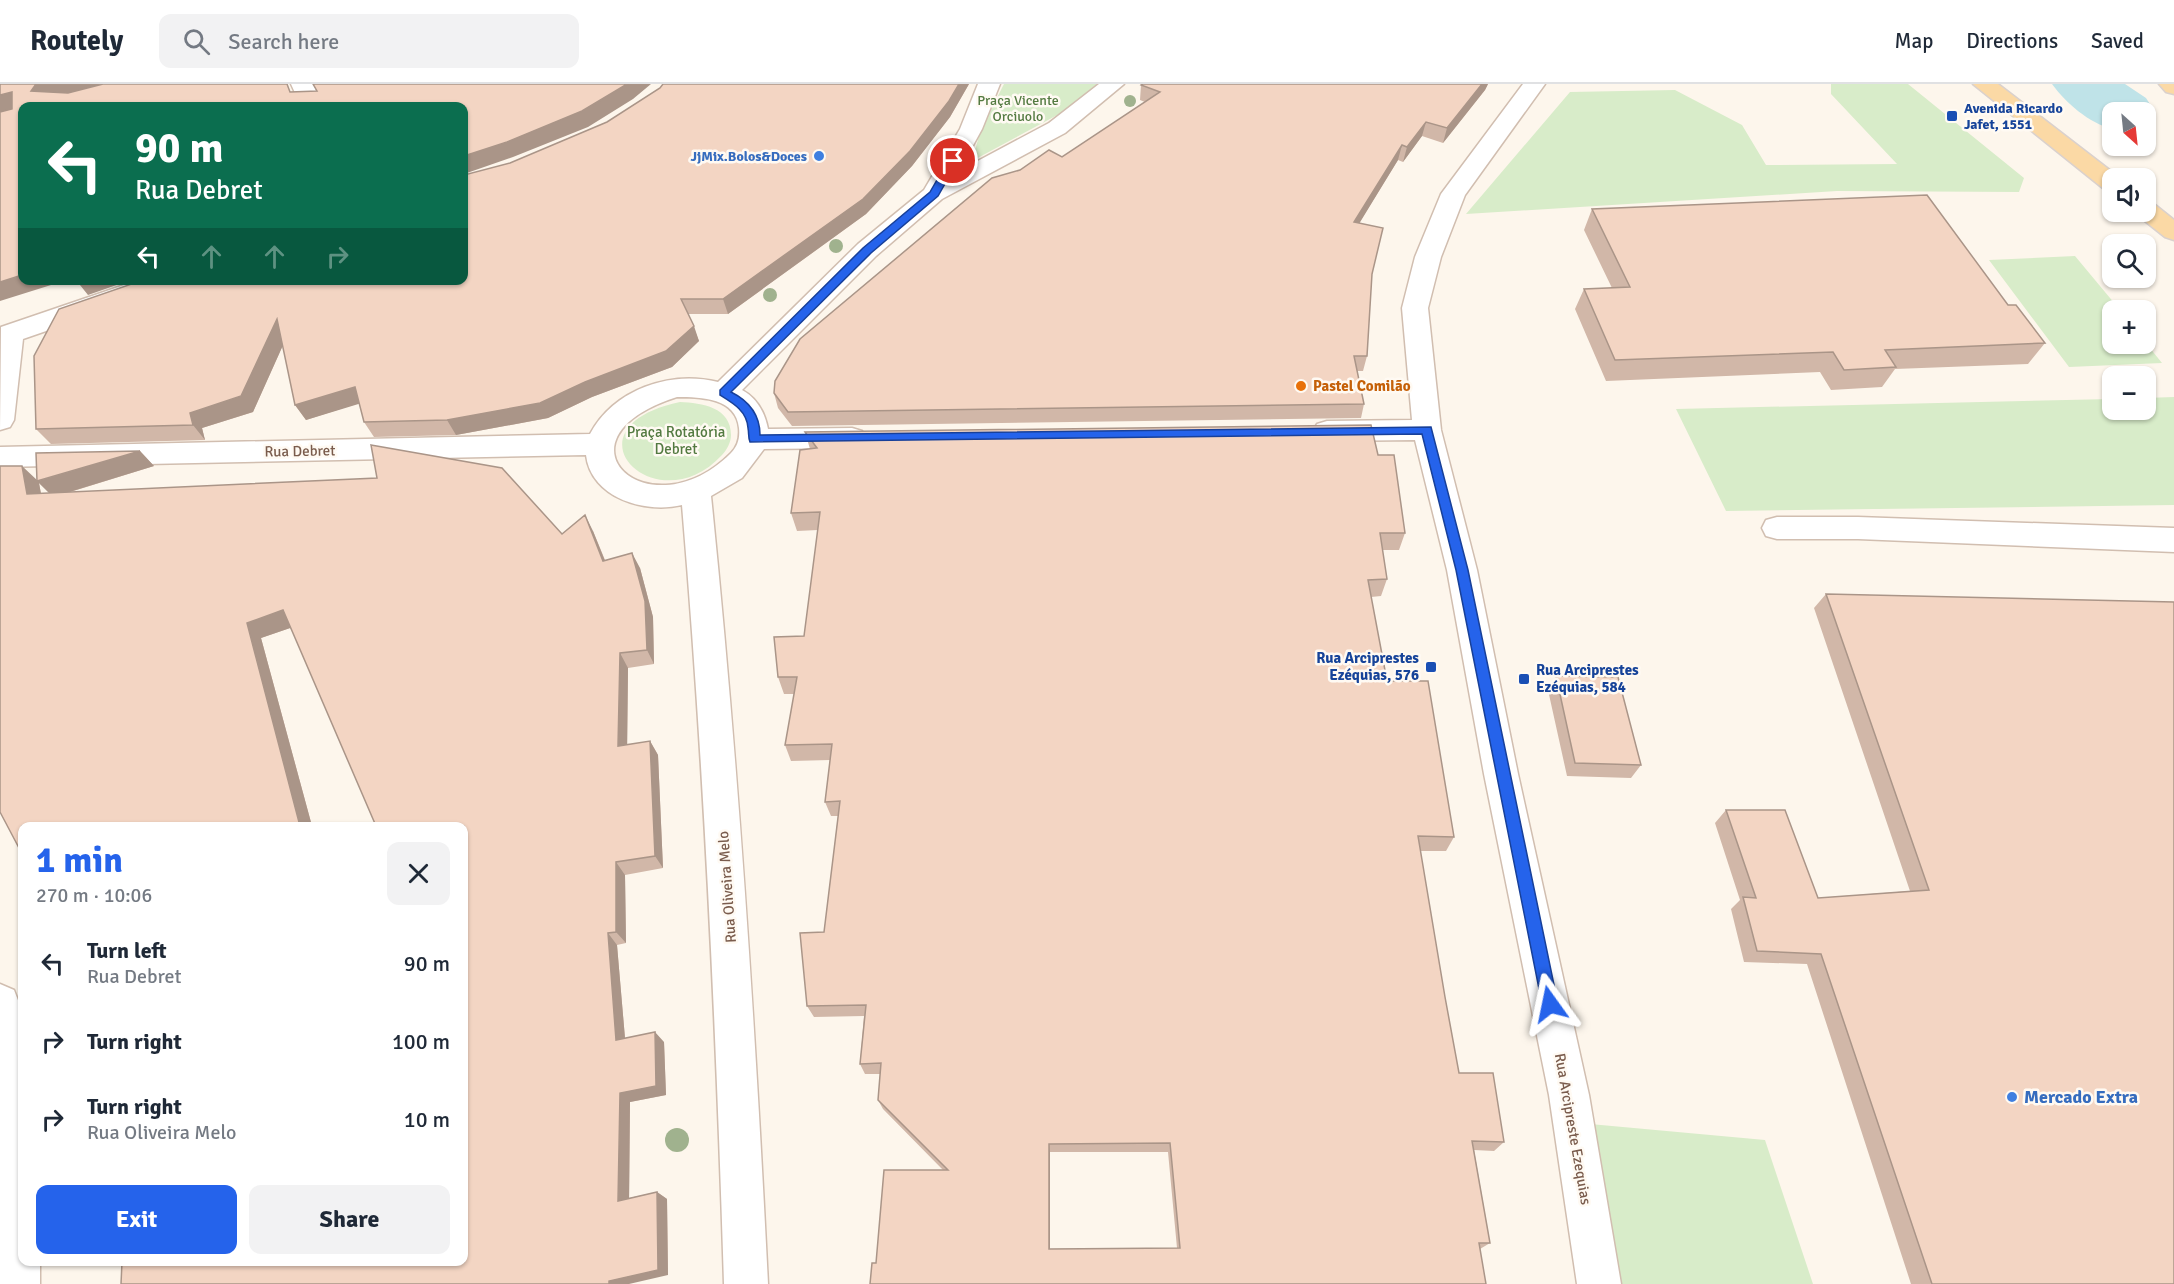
<!DOCTYPE html>
<html lang="en">
<head>
<meta charset="utf-8">
<style>
  :root { --surface:#fff; --page:#f2f2f3; --text:#1f2937; --muted:#747a83; --line:#e0e1e3; --accent:#2563eb }
  body { margin:0; font-family:Signika,sans-serif; background:var(--page); color:var(--text); height:100vh; display:flex; flex-direction:column; font-size:22px; white-space:nowrap }
  * { box-sizing:border-box; margin:0 }
  p { font-size:20px; color:var(--muted) }
  .icon { flex:none; width:33px; height:33px; fill:none; stroke:currentColor; stroke-width:2; stroke-linecap:round; stroke-linejoin:round }
  .map { position:relative; flex:1; overflow:hidden }
  .sheet { position:absolute; left:18px; top:738px; width:450px; height:444px; display:flex; flex-direction:column; background:var(--surface); border-radius:12px; box-shadow:0 2px 4px #0004 }
  .sheet>* { flex:none }
  .hud { position:absolute; left:18px; top:18px; width:450px; height:183px; border-radius:12px; box-shadow:0 2px 4px #0004; background:#0b6e4f; color:#fff; overflow:hidden }
  .needle { width:39px; rotate:153deg }
  .fabs { position:absolute; left:2102px; top:18px; display:grid; gap:12px }
  .fabs a { display:grid; place-items:center; width:54px; height:54px; border-radius:12px; background:var(--surface); box-shadow:0 2px 4px #0004; font-size:30px }
  .pin { position:absolute; display:grid; place-items:center; width:51px; height:51px; color:#fff; margin:-26px; border:3px solid #fff; border-radius:50%; box-shadow:0 2px 6px #0007 }
  .me { position:absolute; width:66px; margin:-33px; rotate:348deg; stroke-linejoin:round; filter:drop-shadow(0 0 4px #0008) }
  .turn { display:flex; align-items:center; gap:21px; height:126px; padding:0 18px; font-size:27px }
  .turn .icon { width:78px; height:78px; stroke-width:2.5 }
  .turn b { display:block; font-size:42px; line-height:51px }
  .lanes { display:flex; align-items:center; height:57px; padding:0 18px; background:#0003; justify-content:center; gap:30px; direction:ltr }
  .lanes .off { opacity:.35 }
  .round { display:grid; place-items:center; flex:none; width:63px; height:63px; border-radius:12px; background:var(--page) }
  .headline { display:flex; align-items:center; justify-content:space-between; height:102px; padding:0 18px }
  h1 { font-size:36px; font-weight:700; line-height:45px; color:var(--accent) }
  .cta { display:flex; gap:12px; margin-top:auto; padding:12px 18px }
  .cta a { flex:1; height:69px; border-radius:12px; background:var(--accent); color:#fff; font-size:24px; font-weight:700; line-height:69px; text-align:center }
  .cta a+a { background:var(--page); color:var(--text) }
  ul { padding:0; list-style:none }
  li { display:flex; align-items:center; gap:18px; height:78px; padding:0 18px }
  li div { flex:1 }
  li b { display:block; font-size:22px }
  li em { font-style:normal }
  header { display:flex; align-items:center; gap:36px; box-sizing:border-box; height:84px; padding:0 30px; background:var(--surface); border-bottom:2px solid var(--line) }
  header strong { font-size:28px }
  nav { display:flex; gap:33px; margin-inline-start:auto; font-size:21px }
  .search { width:420px; height:54px; background:var(--page); display:flex; align-items:center; gap:15px; box-sizing:border-box; padding:0 21px; border-radius:12px; color:var(--muted); font-size:22px }
  .map>svg:first-child { display:block }
</style>
</head>
<body>
<header>
<strong>Routely</strong>
<div class="search"><svg class="icon" aria-label="search" viewBox="0 0 24 24"><circle cx="10" cy="10" r="6"/><path d="M15 15l6 6"/></svg>Search here</div>
<nav><a>Map</a><a>Directions</a><a>Saved</a></nav>
</header>
<div class="map">
<svg width="2174" height="1200" viewBox="0 0 2174 1200">
  <rect width="100%" height="100%" fill="#fdf6ec"/>
  <path fill="#d8ecc9" d="M1004 0H1097L1061 29 972 77 981 45Z
    M1831 0H1908L2024 94 2019 108 1837 107 1466 130 1570 8 1675 6 1742 41 1766 81 1897 80 1831 10Z
    M2075 172 2120 226H2112V260L2145 258 2162 279 2069 283 1989 176Z
    M2174 313V421L1726 427 1676 325 2112 315V326H2145V314Z
    M680 318C702 319 731 323 731 351 731 358 727 366 722 371 657 442 558 344 680 318Z
    M1590 1040 1765 1056 1813 1200H1622Z"/>
  <g fill="none" stroke-linecap="round" stroke-linejoin="round">
    <path fill="#bfe3e8" fill-rule="evenodd" d="M2052 0H2125L2146 14 2155 28 2146 42 2145 28H2112V45C2089 39 2066 19 2052 0Z"/>
    <g stroke="#d1beb0" stroke-width="3">
      <path id="minor" d="M291 0H313L323 22H301Z
        M978 0H1000L982 45 959 87 1049 39 1099 0H1124L1065 49 942 115 876 172 742 306C757 314 765 329 768 345L852 344 862 347 866 354 862 361 852 364 764 365 742 394 711 412C738 674 755 937 768 1200H724C716 940 704 680 682 421 645 430 591 414 586 371L0 383V363L590 350C614 306 669 286 718 298L858 160 924 106 960 45ZM677 313C702 313 736 314 739 344 740 354 738 362 731 369 649 451 545 355 677 313Z
        M1523 0H1545L1465 111 1441 173 1428 224 1441 346 1477 486 1518 690 1589 1011 1621 1200H1577L1549 1011 1484 690 1447 486 1415 356 1327 357 1317 354 1313 347 1317 340 1327 337 1412 336 1402 224 1415 173 1441 110Z
        M139 196H179L176 202 23 255 14 336 10 343 0 346 1 243Z
        M1777 433H1858L2174 444V468L1858 455H1777L1766 452 1762 444 1766 436Z
        M0 900 14 906 19 919 22 947V1178H40V1200H0Z"/>
    </g>
    <g stroke="#dad1cd" stroke-width="3">
      <path id="major" d="M1973 0H1998L2120 94H2112V107L2104 105Z
        M2159 0H2174V10L2166 8Z
        M2145 118 2154 120 2174 136V156L2165 153 2136 130 2135 128H2145Z"/>
    </g>
    <use href="#minor" fill="#fff" fill-rule="evenodd"/>
    <use href="#major" fill="#fbd9a5" fill-rule="evenodd"/>
  </g>
  <g fill="#a0b28e">
    <circle cx="1130" cy="17" r="6"/>
    <circle cx="836" cy="162" r="7"/>
    <circle cx="770" cy="211" r="7"/>
    <circle cx="677" cy="1056" r="12"/>
  </g>
  <path fill="#d1b7a8" fill-rule="evenodd" d="M663 0H969L950 33 912 82 866 130 728 230H688L699 257 672 283 592 313 548 334 456 351 374 353 364 338 359 319 306 336 295 321 283 261 253 328 202 344 205 356 51 360 36 345 510 79 607 38 660 4Z
    M1142 0H1488L1485 6 1443 59 1422 52 1403 78 1398 76 1359 139 1372 190 1367 272 1363 287H1357L1364 320 1361 334 792 342 778 324 774 309 1062 73 1145 18 1140 16 1141 1Z
    M1592 125 2008 221 2045 259 2028 280 1895 285 1882 303 1831 306 1820 288 1606 297 1575 225 1584 205 1612 204 1584 146Z
    M805 348 1378 371 1405 449 1399 466H1382L1387 495 1381 512 1371 513 1387 597 1454 753 1446 767H1420L1445 913 1459 989 1504 1058 1494 1067 1474 1066 1490 1159 1480 1165 876 1179 943 1086 883 1025 878 1016 880 990H865L860 980 864 932 814 933 807 922 824 848 838 732H831L825 718 830 676 791 677 785 661 794 610H784L778 593 804 552 818 446 797 447 791 429 810 365ZM1050 1068H1168L1177 1164 1050 1165Z
    M140 367 154 382 67 409 562 450 593 447 605 476 640 484 653 533 654 580 628 584 627 661 650 657 658 671 663 784 625 791 626 859 617 861 625 954 664 958 666 1011 630 1018 629 1114 657 1108 667 1115 668 1191 464 1178V742L290 544 261 554 312 742H22L37 397ZM39 399 50 409 41 410Z
    M1826 510 2174 1200H1911L1807 880 1744 878 1731 825 1740 816 1715 739 1726 726 1818 814 1910 807 1814 524Z
    M1556 592 1641 681 1631 694 1567 692 1548 606Z"/>
  <path fill="#aa9588" d="M36 0H103L47 15 31 7Z
    M627 0H651L633 15 588 43 513 73 464 90V72Z
    M959 0H969L950 33 912 82 866 130 728 230 723 215Z
    M1482 0H1488L1485 6 1443 59 1447 44Z
    M12 8 23 22 0 29V11Z
    M1426 38 1422 52 1403 78 1407 63Z
    M1402 61 1398 76 1351 153 1354 138Z
    M22 191V196H67L0 217V198Z
    M76 196H131L88 211Z
    M277 235 288 250 253 328 202 344 205 356 193 341 190 329Z
    M694 242 699 257 672 283 592 313 548 334 456 351 447 336Z
    M355 303 365 318 306 336 295 321Z
    M140 367 154 382 53 413 39 399 44 426 27 410 22 382 38 397Z
    M585 431 593 447 611 492 603 477Z
    M632 469 640 484 653 533 654 580 647 566Z
    M283 526 296 542 261 554 312 742H300L247 539Z
    M620 569 628 584 627 676 618 662Z
    M650 657 658 671 663 784 655 772Z
    M616 778 625 791 626 859 616 848Z
    M608 849 617 861 626 966 616 956Z
    M655 948 664 958 666 1011 630 1018 629 1123 618 1117 620 1009Z
    M1049 1060 1050 1068V1172L1049 1165Z
    M657 1108 667 1115 668 1191 629 1200H609V1197Z"/>
  <path fill="#f3d5c3" stroke="#aa9588" stroke-width="1.5" fill-rule="evenodd" d="M0 0H36L31 7 68 9 103 0H287L290 8 317 7 313 0H627L582 27 507 58 464 72V22H22V191L0 198V28L12 25V8L0 11Z
    M663 0H959L949 17 910 67 863 115 723 215H681L694 242 666 267 585 298 540 319 447 336 364 338 355 303 295 321 277 235 241 312 190 329 193 341 36 345 34 272 59 225 143 196H464V91L510 79 607 38 660 4Z
    M1142 0H1482L1447 44 1426 38 1407 63 1402 61 1354 138 1383 144 1372 190 1367 272H1354L1364 320 788 328 774 309 775 297 800 255 992 94 1020 86 1049 66 1062 73 1160 8 1141 1Z
    M1927 111 2008 221H2016L2045 259 1885 266 1896 283 1844 286 1833 268 1615 276 1584 205 1630 203 1592 125Z
    M1371 341 1378 371H1394L1405 449H1380L1387 495 1368 496 1387 597H1428L1454 753 1418 752 1445 913 1459 989H1493L1504 1058 1472 1057 1490 1159H1479L1486 1200H870L872 1179H876L884 1086H948L878 1016 881 979 860 980 866 921 807 922 800 849 824 848 840 717 825 718 832 660 785 661 797 593H778L774 553 804 552 820 428 791 429 800 366 817 364 805 348ZM1170 1059 1180 1164 1049 1165V1060Z
    M371 361 502 384 562 450 585 431 603 477 632 469 645 517 647 566 620 569 618 662 650 657 655 772 616 778V848L608 849 616 956 655 948 656 1002 620 1009 618 1117 657 1108 658 1186 609 1197V1200H121L122 1178H464V742H376L283 526 247 539 300 742H22V772L19 764 0 728V382H22L27 410 377 394Z
    M140 367 37 397 36 369Z
    M1826 510 2174 518V1200H1932L1821 870 1757 867 1743 813 1756 814 1726 726H1785L1818 814 1929 806Z
    M1556 592 1618 593 1641 681 1575 679Z"/>
  <path fill="#2563eb" stroke="#184099" stroke-width="1.5" d="M949 75 958 77 938 112 871 169 731 308C749 317 760 330 760 351L1431 343 1468 486 1558 920 1555 925 1550 927 1544 925 1542 920 1456 486 1422 350 750 358C748 353 749 349 748 344 747 327 733 319 720 311V306L863 164 930 108Z"/>
  <g fill="#1a4fb4" stroke="#fffaf3" stroke-width="2">
    <rect x="1946" y="26" width="12" height="12" rx="3"/>
    <rect x="1425" y="577" width="12" height="12" rx="3"/>
    <rect x="1518" y="589" width="12" height="12" rx="3"/>
  </g>
  <g fill="#3f7fe0" stroke="#fffaf3" stroke-width="2">
    <circle cx="819" cy="72" r="6"/>
    <circle cx="2012" cy="1013" r="6"/>
  </g>
  <circle fill="#e8710a" stroke="#fffaf3" stroke-width="2" cx="1301" cy="302" r="6"/>
  <g text-anchor="middle" stroke-width="5" stroke-linejoin="round" paint-order="stroke">
    <g font-size="14" fill="#537a41" stroke="#fffaf3">
      <text x="1018" y="21">Praça Vicente<tspan x="1018" dy="16">Orciuolo</tspan></text>
    </g>
    <g font-size="14" font-weight="bold" fill="#164399" stroke="#fffaf3" text-anchor="start">
      <text x="1964" y="29">Avenida Ricardo<tspan x="1964" dy="16">Jafet, 1551</tspan></text>
    </g>
    <g font-size="14" font-weight="bold" fill="#366cbe" stroke="#fffaf3" text-anchor="end">
      <text x="807" y="77">JjMix.Bolos&amp;Doces</text>
    </g>
    <g font-size="15" font-weight="bold" fill="#c56008" stroke="#fffaf3" text-anchor="start">
      <text x="1313" y="307">Pastel Comilão</text>
    </g>
    <g font-size="15" fill="#537a41" stroke="#fffaf3">
      <text x="676" y="353">Praça Rotatória<tspan x="676" dy="17">Debret</tspan></text>
    </g>
    <g font-size="15" fill="#7a5c4d" stroke="#fffaf3">
      <text transform="translate(300 367) rotate(-1)" y="5">Rua Debret</text>
      <text transform="translate(727 803) rotate(-94)" y="5">Rua Oliveira Melo</text>
      <text transform="translate(1573 1045) rotate(80)" y="5">Rua Arcipreste Ezequias</text>
    </g>
    <g font-size="15" font-weight="bold" fill="#164399" stroke="#fffaf3" text-anchor="end">
      <text x="1419" y="579">Rua Arciprestes<tspan x="1419" dy="17">Ezéquias, 576</tspan></text>
      <text x="1536" y="591" text-anchor="start">Rua Arciprestes<tspan x="1536" dy="17">Ezéquias, 584</tspan></text>
    </g>
    <g font-size="18" font-weight="bold" fill="#366cbe" stroke="#fffaf3" text-anchor="start">
      <text x="2024" y="1019">Mercado Extra</text>
    </g>
  </g>
</svg>
<div class="fabs">
<a><svg class="needle" viewBox="-14 -14 28 28"><path d="M0-13l5 13h-10z" fill="#e53935"/><path d="M0 13l5-13h-10z" fill="#747a83"/></svg></a>
<a><svg class="icon" aria-label="sound" viewBox="0 0 24 24"><path d="M4 9h4l5-4v14l-5-4H4zM17 9q2 3 0 6"/></svg></a>
<a><svg class="icon" aria-label="search" viewBox="0 0 24 24"><circle cx="10" cy="10" r="6"/><path d="M15 15l6 6"/></svg></a>
<a>+</a>
<a>−</a>
</div>
<div class="pin" style="left:953px;top:77px;background:#d93025"><svg class="icon" aria-label="arrive" viewBox="0 0 24 24"><path d="M6 21V4h12l-3 4 3 4H6"/></svg></div>
<svg class="me" style="left:1550px;top:920px" viewBox="-20 -20 40 40"><path d="M0-17L14 15 0 8-14 15z" fill="#2563eb" stroke="#fff" stroke-width="4"/></svg>
<div class="hud">
<div class="turn"><svg class="icon" aria-label="left" viewBox="0 0 24 24"><path d="M17 20v-9H6M10 6l-5 5 5 5"/></svg><div><b>90 m</b>Rua Debret</div></div>
<div class="lanes"><svg class="icon" aria-label="left" viewBox="0 0 24 24"><path d="M17 20v-9H6M10 6l-5 5 5 5"/></svg><svg class="icon off" aria-label="ahead" viewBox="0 0 24 24"><path d="M12 20V5M6 11l6-6 6 6"/></svg><svg class="icon off" aria-label="ahead" viewBox="0 0 24 24"><path d="M12 20V5M6 11l6-6 6 6"/></svg><svg class="icon off" aria-label="right" viewBox="0 0 24 24"><path d="M7 20v-9h11M14 6l5 5-5 5"/></svg></div>
</div>
<section class="sheet">
<div class="headline"><div><h1>1 min</h1><p>270 m · 10:06</p></div><a class="round"><svg class="icon" aria-label="close" viewBox="0 0 24 24"><path d="M6 6l12 12M18 6L6 18"/></svg></a></div>
<ul>
<li><svg class="icon" aria-label="left" viewBox="0 0 24 24"><path d="M17 20v-9H6M10 6l-5 5 5 5"/></svg><div><b>Turn left</b><p>Rua Debret</p></div><em>90 m</em></li>
<li><svg class="icon" aria-label="right" viewBox="0 0 24 24"><path d="M7 20v-9h11M14 6l5 5-5 5"/></svg><div><b>Turn right</b></div><em>100 m</em></li>
<li><svg class="icon" aria-label="right" viewBox="0 0 24 24"><path d="M7 20v-9h11M14 6l5 5-5 5"/></svg><div><b>Turn right</b><p>Rua Oliveira Melo</p></div><em>10 m</em></li>
</ul>
<div class="cta"><a>Exit</a><a>Share</a></div>
</section>
</div>
</body>
</html>
